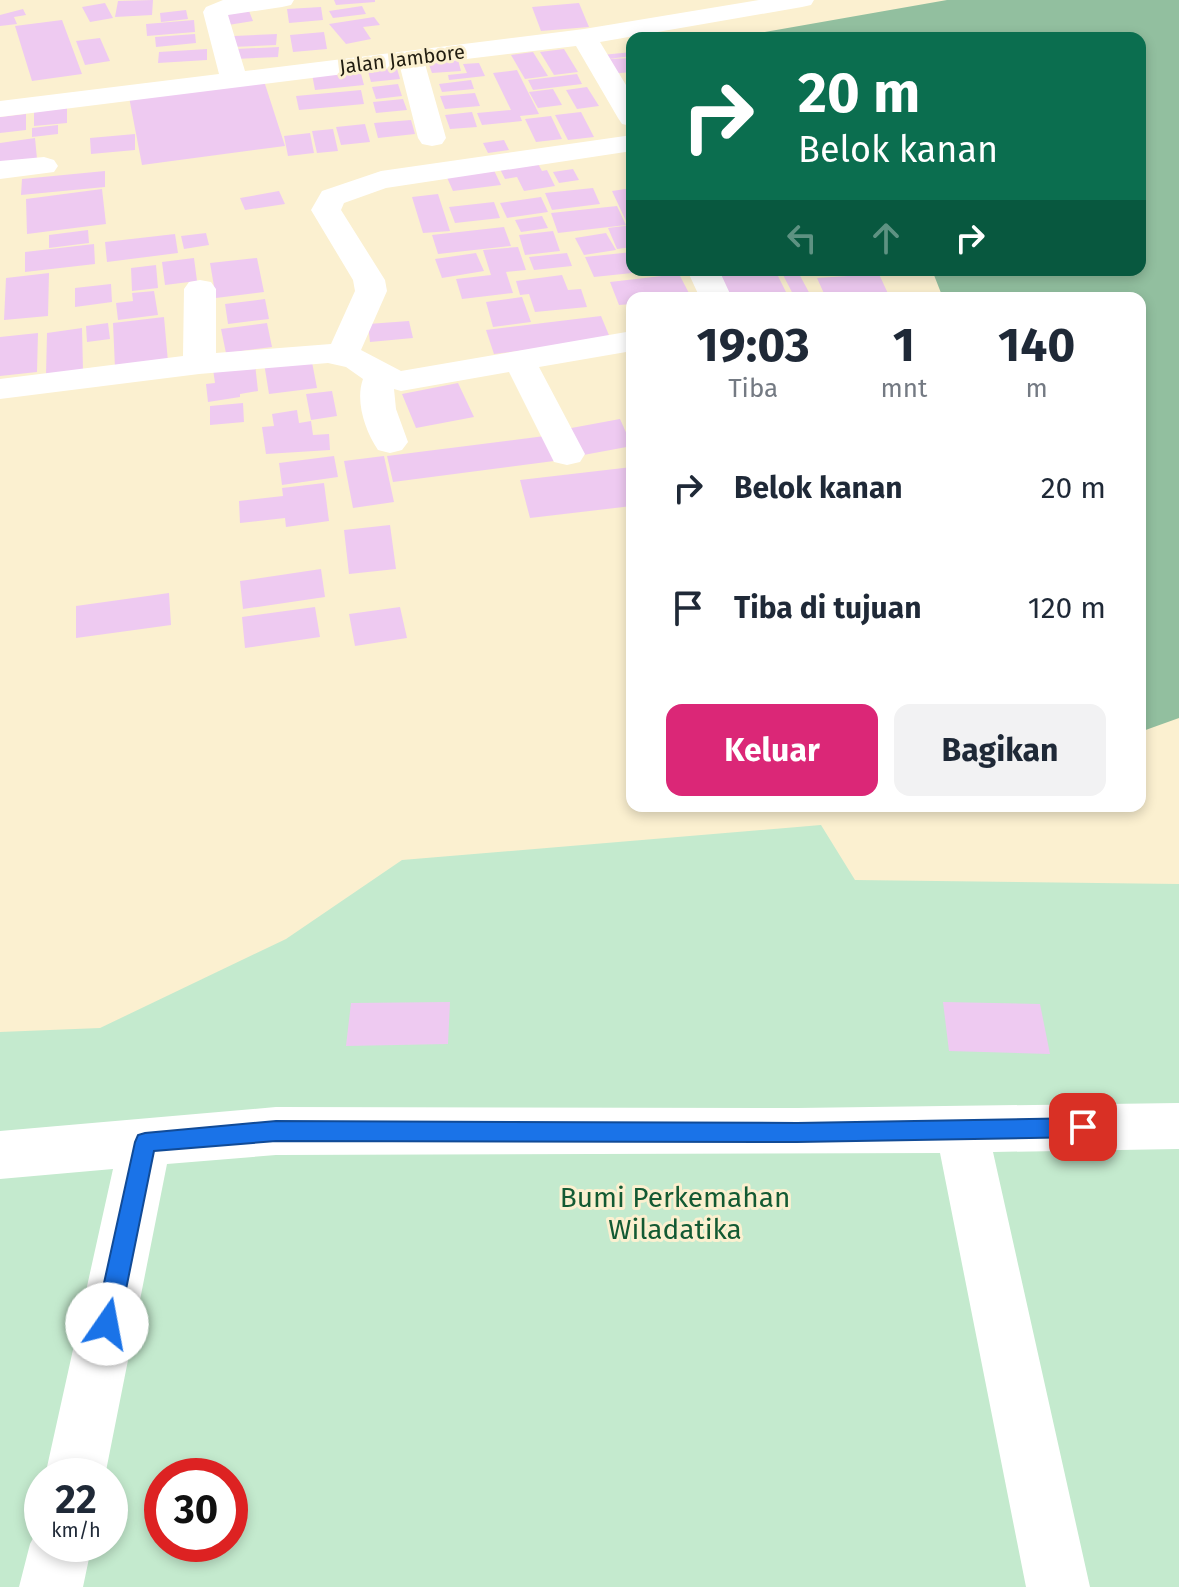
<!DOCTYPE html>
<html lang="id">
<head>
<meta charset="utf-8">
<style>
  :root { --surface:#fff; --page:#f2f2f3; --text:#1f2937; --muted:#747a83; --accent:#db2777 }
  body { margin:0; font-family:"Fira Sans",sans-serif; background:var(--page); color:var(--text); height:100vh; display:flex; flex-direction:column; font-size:30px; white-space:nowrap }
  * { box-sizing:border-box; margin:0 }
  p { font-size:26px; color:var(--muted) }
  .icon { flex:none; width:44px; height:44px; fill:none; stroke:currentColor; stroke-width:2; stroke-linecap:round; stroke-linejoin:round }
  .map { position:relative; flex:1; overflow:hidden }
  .panel { position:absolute; left:626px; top:292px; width:520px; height:520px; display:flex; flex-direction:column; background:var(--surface); border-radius:16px; box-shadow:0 4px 12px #0003 }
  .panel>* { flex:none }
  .banner { position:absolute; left:626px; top:32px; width:520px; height:244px; border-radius:16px; box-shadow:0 4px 12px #0003; background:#0b6e4f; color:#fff; overflow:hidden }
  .speed { position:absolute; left:24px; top:1458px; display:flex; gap:16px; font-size:40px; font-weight:700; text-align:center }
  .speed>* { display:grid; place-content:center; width:104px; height:104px; border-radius:50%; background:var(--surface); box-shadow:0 4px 12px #0003; line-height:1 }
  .speed small { font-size:20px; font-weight:400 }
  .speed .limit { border:12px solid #d22; background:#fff; color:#111 }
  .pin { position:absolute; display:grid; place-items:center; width:68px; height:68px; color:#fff; margin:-34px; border-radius:16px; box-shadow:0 4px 12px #0006 }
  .me { position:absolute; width:88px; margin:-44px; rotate:12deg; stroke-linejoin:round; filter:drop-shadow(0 0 6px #0008) }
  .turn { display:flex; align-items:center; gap:28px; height:168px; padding:0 40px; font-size:36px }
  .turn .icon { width:104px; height:104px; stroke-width:2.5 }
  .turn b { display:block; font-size:56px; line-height:68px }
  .lanes { display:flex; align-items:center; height:76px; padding:0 40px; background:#0003; justify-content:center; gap:40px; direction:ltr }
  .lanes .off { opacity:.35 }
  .eta { display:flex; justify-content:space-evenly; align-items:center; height:136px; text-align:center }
  .eta b { font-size:48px; font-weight:700; line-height:56px }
  .primary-button { display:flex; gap:16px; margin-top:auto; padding:16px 40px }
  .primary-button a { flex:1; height:92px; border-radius:16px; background:var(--accent); color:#fff; font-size:32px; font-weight:700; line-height:92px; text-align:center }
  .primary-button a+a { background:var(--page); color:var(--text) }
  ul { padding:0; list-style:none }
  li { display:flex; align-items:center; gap:24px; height:120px; padding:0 40px }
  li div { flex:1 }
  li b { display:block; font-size:30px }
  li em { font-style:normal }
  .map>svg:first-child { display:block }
</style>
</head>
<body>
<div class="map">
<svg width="1179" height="1587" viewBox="0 0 1179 1587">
  <rect width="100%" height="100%" fill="#fbf0d0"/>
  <path fill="#c4eace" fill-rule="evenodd" d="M821 825 855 880 1179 884V1587H0V1032L100 1028 286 939 402 860ZM42 1476H110V1544H42ZM162 1476H230V1544H162Z"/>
  <path fill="#92bf9f" d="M947 0H1179V718L1140 732V298H943L932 270H1140V38L737 37Z"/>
  <path fill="#eecaf1" d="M153 0 152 15 115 17 118 1Z
    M334 0H375V2L336 5Z
    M105 3 113 18 90 22 82 7Z
    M579 3 589 27 541 31 532 7Z
    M362 6 366 14 333 18 329 11Z
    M321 7 323 20 289 23 287 9Z
    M23 9 26 15 14 17 17 24 0 26V15Z
    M186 10 188 19 161 22 160 13Z
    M249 11 253 21 222 26 218 16Z
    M374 17 380 25 363 27 371 39 346 44 329 24Z
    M62 20 82 74 32 81 15 26Z
    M194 20 195 32 147 36 146 24Z
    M324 32 327 49 293 52 290 35Z
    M195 34 196 43 156 47 155 37Z
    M277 34 276 45 232 47 234 36Z
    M100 38 110 61 85 65 76 41Z
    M279 47 278 57 235 59V49Z
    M207 49V60L158 63 159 52Z
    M564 49 578 72 554 75 540 52Z
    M533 52 548 76 525 79 511 55Z
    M632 52V56L608 59 632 58V72L609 74 602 55Z
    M458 60 461 71 432 73 428 62Z
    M479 63 485 76 449 80 448 75 467 73 463 64Z
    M396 65 400 79 371 82 367 68Z
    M360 70 364 85 315 90 312 74Z
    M517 70 539 114 520 116 522 121 482 125 477 113 511 110 493 73Z
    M577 74 582 84 533 90 528 80Z
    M471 80 474 89 442 92 439 84Z
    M264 81 285 146 142 165 129 97Z
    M398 84 402 96 376 99 372 87Z
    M587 87 599 106 577 109 566 90Z
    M553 89 562 105 538 108 529 92Z
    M361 90 364 104 299 110 296 96Z
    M475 93 480 106 445 109 440 96Z
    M403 99 407 110 376 113 373 102Z
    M67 108V123L34 126V112Z
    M472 112 477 127 450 129 445 115Z
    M581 112 594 137 568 140 555 115Z
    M26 114V130L0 133V117Z
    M551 116 562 139 536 142 525 119Z
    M411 120 415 134 378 138 374 123Z
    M365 124 370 142 341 145 336 127Z
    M58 125V134L32 137V128Z
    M333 129 338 151 317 153 312 131Z
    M310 133 314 153 288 156 284 136Z
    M135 134V150L91 154 90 138Z
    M35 138 37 159 0 163V143Z
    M504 140 509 150 488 153 483 143Z
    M537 162 542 171 547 170 555 186 524 191 517 177 505 179 499 167Z
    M492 166 501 185 453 191 445 173Z
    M573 169 579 180 559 183 553 172Z
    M105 171V187L21 195 22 179Z
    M593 188 600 204 552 210 545 193Z
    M632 188V220L626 221 612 191Z
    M102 189 106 224 27 234 26 199Z
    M279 191 285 204 245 210 240 198Z
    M438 194 450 231 423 233 412 197Z
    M541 197 548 212 507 218 500 203Z
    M494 202 500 218 455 223 449 207Z
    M617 206 626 225 558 233 551 213Z
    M542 216 548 228 521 232 515 220Z
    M632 225V247L617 249 608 228Z
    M504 227 511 246 438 254 432 235Z
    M88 230 89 243 49 248V235Z
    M553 231 560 251 525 255 519 235Z
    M206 233 209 245 184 249 181 236Z
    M606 233 616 250 584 255 575 238Z
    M175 234 178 253 107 262 105 242Z
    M94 244 95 264 25 272V252Z
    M518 247 526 270 506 272 513 293 462 299 456 279 491 275 483 250Z
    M632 252V273L594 277 585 257Z
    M476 253 484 271 442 278 435 259Z
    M567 253 572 266 534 270 529 257Z
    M194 258 197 281 165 285 162 262Z
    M257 258 264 292 216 298 210 263Z
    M156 265 158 288 132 291 131 268Z
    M775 270 789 298H723L713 276Z
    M797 270 812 298H795L781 271Z
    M49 273 48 316 4 320 6 278Z
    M679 274 691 297 632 298V304L619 305 610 282Z
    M879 274 890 298H826L817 278Z
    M562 275 568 290 581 289 587 307 535 312 529 294 520 295 516 281Z
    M111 284 112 302 75 307V288Z
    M154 291 158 315 118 320 116 303 133 301 132 293Z
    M522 297 531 322 493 327 486 302Z
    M265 299 269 319 228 324 225 304Z
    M601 316 611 340 494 354 486 330Z
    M164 317 168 362 115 368 113 323Z
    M409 321 413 338 370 342 368 324Z
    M108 323 110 339 87 342 86 326Z
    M267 323 272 347 226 353 221 329Z
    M82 328 83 371 46 375 47 333Z
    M38 333 37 372 0 376V337Z
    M311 357 317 388 269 394 264 363Z
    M255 364 258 391 240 394V397L208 402 206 384 215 383 213 369Z
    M458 383 474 417 416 428 402 394Z
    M332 391 337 416 311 420 306 394Z
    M243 403 244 422 210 425V406Z
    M297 410 299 423 311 421 313 435 329 434 330 450 266 454 262 427 274 426 272 414Z
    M620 419 632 446 578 456 566 429Z
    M545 436 554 461 393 482 387 456Z
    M334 456 338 477 282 485 279 463Z
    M384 456 394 502 353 508 344 461Z
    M632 467V506L530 518 520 480Z
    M324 483 329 521 286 527 285 518 240 523 239 501 283 496 282 488Z
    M390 525 396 569 349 574 344 530Z
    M321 569 325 597 243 609 240 581Z
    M169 593 171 625 76 638V606Z
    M315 607 320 637 245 648 242 617Z
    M400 607 407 638 355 646 349 614Z
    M450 1002 448 1044 346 1046 351 1003Z
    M943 1002 1040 1004 1050 1054 949 1051Z"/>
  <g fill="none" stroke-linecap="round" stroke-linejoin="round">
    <path fill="#fff" fill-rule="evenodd" d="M223 0H294L291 5 282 7 228 15 245 71 584 29 759 0H814L811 5 802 7 600 42 632 95V126L622 124 618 118 576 46 425 64 446 138 442 144 432 146 422 144 418 138 400 67 0 117V101L219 74 203 12 206 7Z
      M632 135V151L386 188 344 203 341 210 385 280 387 291 361 350 401 371 632 331V351L539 367 585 454 580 462 567 465 554 462 509 372 401 391 394 389 396 409 408 442 402 450 390 453 378 450C365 431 355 401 363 379L346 367 328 363 199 374 0 399V379L183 356 184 289 189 282 200 280 211 282 216 289V353L331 344 355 291 353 280 311 210 322 191 381 171Z
      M44 157 54 160 58 166 54 172 0 179V161Z
      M687 270H719L732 298H700Z
      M1179 1103V1149L993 1152 1090 1587H1026L940 1153 276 1155 167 1164 105 1476H45L113 1169 0 1179V1131L276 1107 797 1108Z
      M42 1521V1544H92L83 1587H19L30 1544Z"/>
  </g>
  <path fill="#1a73e8" stroke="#114b97" stroke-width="2" d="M1083 1118 1091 1120 1094 1127 1091 1134 1083 1137 797 1142 276 1141 154 1151 119 1324 115 1333 107 1336 99 1333 95 1324 135 1142 138 1135 145 1133 276 1121 797 1123Z"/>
  <g text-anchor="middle" stroke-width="6" stroke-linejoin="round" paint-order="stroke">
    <g font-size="20" fill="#201c10" stroke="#fbf0d0">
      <text transform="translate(402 59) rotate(-7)" y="7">Jalan Jambore</text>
    </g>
    <g font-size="28" fill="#135a33" stroke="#fbf0d0">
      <text x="675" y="1207">Bumi Perkemahan<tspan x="675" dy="32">Wiladatika</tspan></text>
    </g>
  </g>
</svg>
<div class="speed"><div>22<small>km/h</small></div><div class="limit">30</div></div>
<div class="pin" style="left:1083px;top:1127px;background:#d93025"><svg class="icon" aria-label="arrive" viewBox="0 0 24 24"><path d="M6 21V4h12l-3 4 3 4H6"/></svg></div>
<svg class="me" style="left:107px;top:1324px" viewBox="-20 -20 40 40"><circle r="19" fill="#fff"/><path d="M0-13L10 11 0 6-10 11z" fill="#1a73e8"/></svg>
<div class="banner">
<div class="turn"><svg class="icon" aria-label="right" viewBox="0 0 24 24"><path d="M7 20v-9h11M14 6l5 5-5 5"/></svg><div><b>20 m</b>Belok kanan</div></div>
<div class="lanes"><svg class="icon off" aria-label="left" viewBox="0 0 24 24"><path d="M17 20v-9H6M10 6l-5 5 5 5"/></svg><svg class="icon off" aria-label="ahead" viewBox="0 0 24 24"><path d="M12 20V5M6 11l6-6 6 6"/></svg><svg class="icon" aria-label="right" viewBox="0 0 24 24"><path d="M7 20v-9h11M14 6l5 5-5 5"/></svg></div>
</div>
<section class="panel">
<div class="eta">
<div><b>19:03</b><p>Tiba</p></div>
<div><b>1</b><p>mnt</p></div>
<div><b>140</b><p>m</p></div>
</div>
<ul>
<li><svg class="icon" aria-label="right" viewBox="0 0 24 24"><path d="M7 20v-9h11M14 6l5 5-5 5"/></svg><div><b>Belok kanan</b></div><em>20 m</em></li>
<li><svg class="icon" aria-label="arrive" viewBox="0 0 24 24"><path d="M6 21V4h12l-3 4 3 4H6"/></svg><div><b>Tiba di tujuan</b></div><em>120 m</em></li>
</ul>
<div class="primary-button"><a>Keluar</a><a>Bagikan</a></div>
</section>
</div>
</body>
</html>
